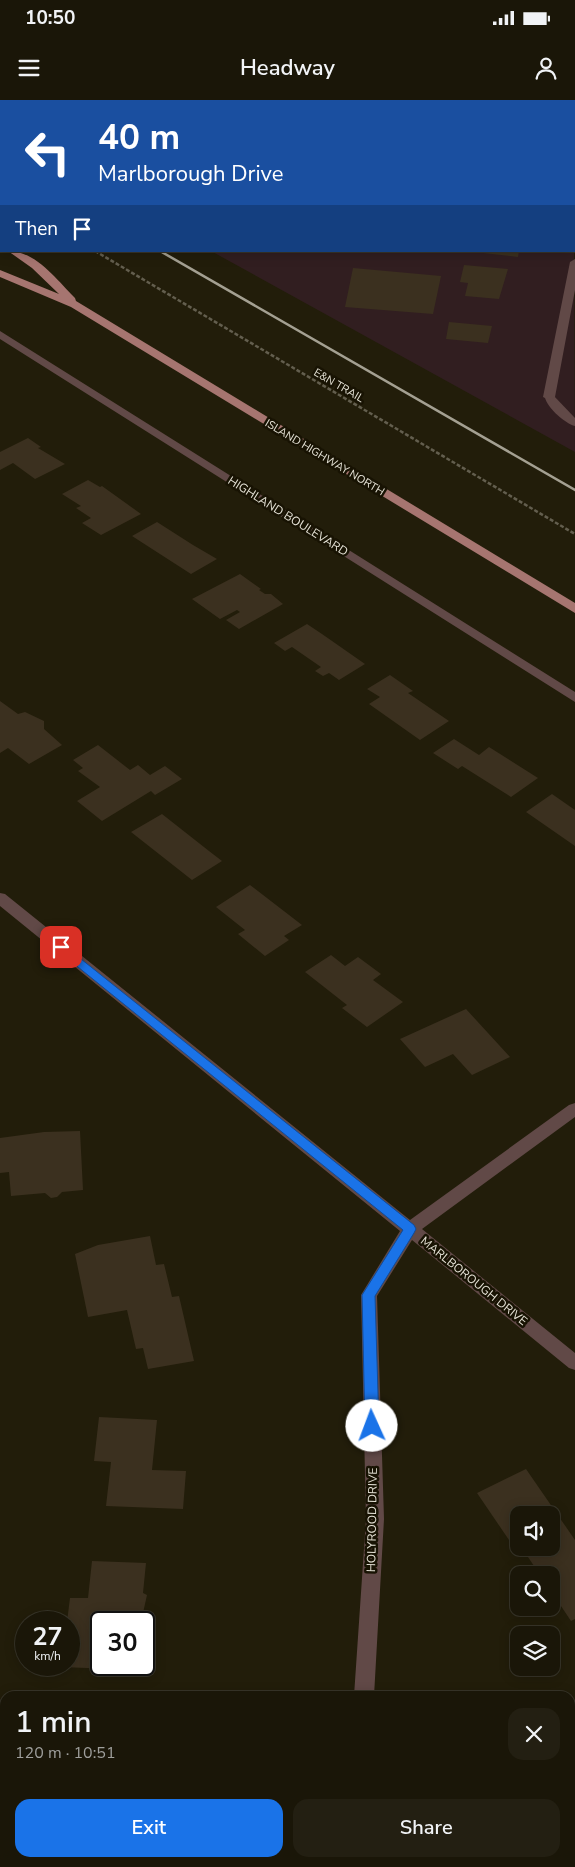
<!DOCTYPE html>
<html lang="en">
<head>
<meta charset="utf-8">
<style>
  :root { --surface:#1a1608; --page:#231f12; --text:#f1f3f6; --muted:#9f9f9c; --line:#383529; --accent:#1a73e8 }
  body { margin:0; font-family:"Nunito Sans",sans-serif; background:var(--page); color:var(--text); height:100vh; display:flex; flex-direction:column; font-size:19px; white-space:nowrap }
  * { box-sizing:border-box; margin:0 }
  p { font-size:16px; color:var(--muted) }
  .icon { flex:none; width:28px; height:28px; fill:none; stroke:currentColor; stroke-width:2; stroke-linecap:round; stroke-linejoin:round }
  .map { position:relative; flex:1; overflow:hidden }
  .drawer { position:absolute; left:0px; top:1591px; width:575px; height:176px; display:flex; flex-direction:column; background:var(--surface); border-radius:15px 15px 0 0; box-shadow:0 2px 12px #0003,0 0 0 1px var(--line) }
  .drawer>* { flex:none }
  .hud { position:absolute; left:0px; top:0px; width:575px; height:152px; box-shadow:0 2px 12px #0003,0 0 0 1px var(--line); background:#1a4fa0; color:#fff; overflow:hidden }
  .fabs { position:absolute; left:510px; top:1406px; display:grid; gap:10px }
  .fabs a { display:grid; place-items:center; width:50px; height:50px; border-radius:10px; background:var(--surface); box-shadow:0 2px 12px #0003,0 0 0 1px var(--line); font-size:25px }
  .speed { position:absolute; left:15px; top:1511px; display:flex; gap:10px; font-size:25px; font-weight:700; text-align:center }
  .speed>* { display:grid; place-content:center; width:65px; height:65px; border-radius:50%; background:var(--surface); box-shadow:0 2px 12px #0003,0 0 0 1px var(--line); line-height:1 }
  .speed small { font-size:12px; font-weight:400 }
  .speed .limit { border:2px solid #111; border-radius:8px; background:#fff; color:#111 }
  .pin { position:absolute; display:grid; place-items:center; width:42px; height:42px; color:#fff; margin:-21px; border-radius:10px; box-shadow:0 2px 8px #0006 }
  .me { position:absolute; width:55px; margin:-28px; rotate:358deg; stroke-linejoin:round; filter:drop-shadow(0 0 4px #0008) }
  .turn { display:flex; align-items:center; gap:18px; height:105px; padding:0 15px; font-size:22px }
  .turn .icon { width:65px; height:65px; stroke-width:2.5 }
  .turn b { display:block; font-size:35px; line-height:42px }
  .then { display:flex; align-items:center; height:48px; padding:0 15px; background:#0003; gap:10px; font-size:19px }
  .round { display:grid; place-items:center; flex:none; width:52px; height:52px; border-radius:15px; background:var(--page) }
  .overview { display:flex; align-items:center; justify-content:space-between; height:85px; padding:0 15px }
  h1 { font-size:30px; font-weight:600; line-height:38px }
  .action { display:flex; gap:10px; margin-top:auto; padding:10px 15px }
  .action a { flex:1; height:58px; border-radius:15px; background:var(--accent); color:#fff; font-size:20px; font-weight:600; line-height:58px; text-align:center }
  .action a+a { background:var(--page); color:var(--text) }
  .status { display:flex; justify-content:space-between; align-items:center; height:35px; padding:0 25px; background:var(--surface); direction:ltr }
  .status svg { height:14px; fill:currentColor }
  header { display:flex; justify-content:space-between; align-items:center; height:65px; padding:0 15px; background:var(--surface); font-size:22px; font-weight:600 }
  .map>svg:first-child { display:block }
</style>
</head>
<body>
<div class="status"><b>10:50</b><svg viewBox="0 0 49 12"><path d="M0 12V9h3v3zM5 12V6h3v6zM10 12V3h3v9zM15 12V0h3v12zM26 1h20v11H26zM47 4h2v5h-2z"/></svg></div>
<header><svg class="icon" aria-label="menu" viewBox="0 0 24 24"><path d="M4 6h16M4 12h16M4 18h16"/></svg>Headway<svg class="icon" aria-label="person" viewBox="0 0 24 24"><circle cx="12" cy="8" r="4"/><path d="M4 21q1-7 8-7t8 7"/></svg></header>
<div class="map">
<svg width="575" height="1767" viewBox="0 0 575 1767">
  <rect width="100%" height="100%" fill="#221d0a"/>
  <path fill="#311e20" d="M574 83 575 352 211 151H574Z"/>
  <path fill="#3b301f" d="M466 151H519L518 157Z
    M464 165 508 169 499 199 465 196 468 183 460 182Z
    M353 168 441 176 433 214 345 207Z
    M449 222 492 226 488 243 446 239Z
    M28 338 41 347 38 348 65 364 35 379 13 363 0 370V352Z
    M88 380 100 387 102 386 141 414 101 435 82 423 91 418 76 408 81 406 62 394Z
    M157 422 193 445 217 459 191 474 132 436Z
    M240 474 261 489 259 490 265 494H271L283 504 239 529 226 520 240 512 237 510 220 519 192 499Z
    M307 524 322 534 365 564 339 580 329 573 323 576 315 571 321 567 292 547 285 551 274 543Z
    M390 575 413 591 408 593 449 621 420 640 369 604 380 597 367 589Z
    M0 601 18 614 25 612 44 621V629L62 645 29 664 8 648 0 653Z
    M454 639 479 655 489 647 538 678 511 697 462 666 458 669 433 653Z
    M98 645 130 670 138 665 150 675 165 666 182 679 155 695 151 691 102 721 77 701 100 687 78 671 83 668 73 660Z
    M552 694 575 710V746L526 712Z
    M162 714 209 751 222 761 192 780 131 732Z
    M250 785 302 825 284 836 289 840 265 856 238 834 245 830 216 807Z
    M331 855 345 866 358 857 381 874 373 880 403 902 367 927 342 908 347 905 305 872Z
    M466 909 510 957 472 975 453 954 425 967 400 939Z
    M80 1031 83 1090 62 1092 57 1097 51 1098 45 1093 11 1096 9 1072 0 1073V1038L44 1032Z
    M150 1136 156 1165 164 1164 172 1197 179 1196 194 1261 148 1269 143 1248 136 1249 127 1210 88 1217 75 1154 98 1145Z
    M99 1317 157 1320 152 1370 186 1371 183 1409 106 1406 111 1362 94 1361Z
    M526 1369 575 1440V1519L571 1521 551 1491V1475H540L522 1448H551V1415H519V1443L515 1437 509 1440 477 1393Z
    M92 1461 146 1463 143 1493 147 1495 141 1522H101V1565H136V1570L62 1567 69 1565 67 1522 70 1498H88Z
    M43 1762H146V1767H53L43 1766Z"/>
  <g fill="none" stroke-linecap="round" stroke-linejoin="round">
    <path stroke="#635e4e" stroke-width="2.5" stroke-dasharray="4 2" stroke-linecap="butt" d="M95 151 575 434"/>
    <path fill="#614947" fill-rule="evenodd" d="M549 294 553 295 575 318V326C565 324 543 304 545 295Z"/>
    <path fill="#614947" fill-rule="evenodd" d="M575 159V190L555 297 549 300 543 297 570 162Z
      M0 231 575 592V602L0 239Z
      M0 793 5 794 410 1120 569 1005 575 1003V1017L422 1129 575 1253V1270L569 1268 412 1140 377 1196 384 1419 374 1596H354L366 1419 361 1195 400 1131 0 806Z
      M344 1762H364V1767H344Z"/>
    <path fill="#88625e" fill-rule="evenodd" d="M121 0H131L132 1H122Z
      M0 19H1V26H0Z
      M574 65H575V71H574Z"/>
    <path fill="#a67570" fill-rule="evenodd" d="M0 140H1V147H0Z
      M8 151C36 151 56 179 75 198L76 201 575 503V513L71 207 0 177V170L59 194 32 168Z"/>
    <path stroke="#a4a092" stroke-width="2.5" d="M160 151 575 390"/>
  </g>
  <path fill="#1a73e8" stroke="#114b97" d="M61 843 414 1125 416 1129 414 1133 375 1196 379 1326 377 1330H367L365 1326 362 1195 403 1130 57 850 55 847Z"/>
  <g text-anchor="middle" stroke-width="5" stroke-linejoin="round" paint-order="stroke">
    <g font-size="11" fill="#e6e3d7" stroke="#181303">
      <text transform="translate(339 285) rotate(30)" y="4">E&amp;N TRAIL</text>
      <text transform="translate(325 357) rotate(31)" y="4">ISLAND HIGHWAY NORTH</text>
    </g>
    <g font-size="12" fill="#e6e3d7" stroke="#181303">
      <text transform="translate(288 416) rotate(32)" y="4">HIGHLAND BOULEVARD</text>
      <text transform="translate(474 1181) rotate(39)" y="4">MARLBOROUGH DRIVE</text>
      <text transform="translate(372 1420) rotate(-89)" y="4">HOLYROOD DRIVE</text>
    </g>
  </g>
</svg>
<div class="fabs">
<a><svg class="icon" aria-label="sound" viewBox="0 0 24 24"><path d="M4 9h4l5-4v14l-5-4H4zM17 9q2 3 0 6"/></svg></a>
<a><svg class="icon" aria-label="search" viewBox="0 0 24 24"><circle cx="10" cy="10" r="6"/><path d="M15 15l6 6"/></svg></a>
<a><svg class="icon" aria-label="layers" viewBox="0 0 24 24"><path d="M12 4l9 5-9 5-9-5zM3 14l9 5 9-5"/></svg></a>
</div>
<div class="speed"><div>27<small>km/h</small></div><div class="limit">30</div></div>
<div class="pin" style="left:61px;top:847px;background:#d93025"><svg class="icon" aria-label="arrive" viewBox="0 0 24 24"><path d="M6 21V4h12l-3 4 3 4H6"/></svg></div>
<svg class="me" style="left:372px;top:1326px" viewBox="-20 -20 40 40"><circle r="19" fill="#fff"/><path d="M0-13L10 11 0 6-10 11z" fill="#1a73e8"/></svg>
<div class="hud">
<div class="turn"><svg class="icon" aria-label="left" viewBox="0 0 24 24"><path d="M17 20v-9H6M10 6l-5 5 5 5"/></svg><div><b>40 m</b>Marlborough Drive</div></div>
<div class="then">Then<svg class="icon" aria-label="arrive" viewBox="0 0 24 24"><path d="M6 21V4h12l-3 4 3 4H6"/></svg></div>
</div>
<section class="drawer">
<div class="overview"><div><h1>1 min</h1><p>120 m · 10:51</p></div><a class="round"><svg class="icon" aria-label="close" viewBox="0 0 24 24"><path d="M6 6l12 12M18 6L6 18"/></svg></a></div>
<div class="action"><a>Exit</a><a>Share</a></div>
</section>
</div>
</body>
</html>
